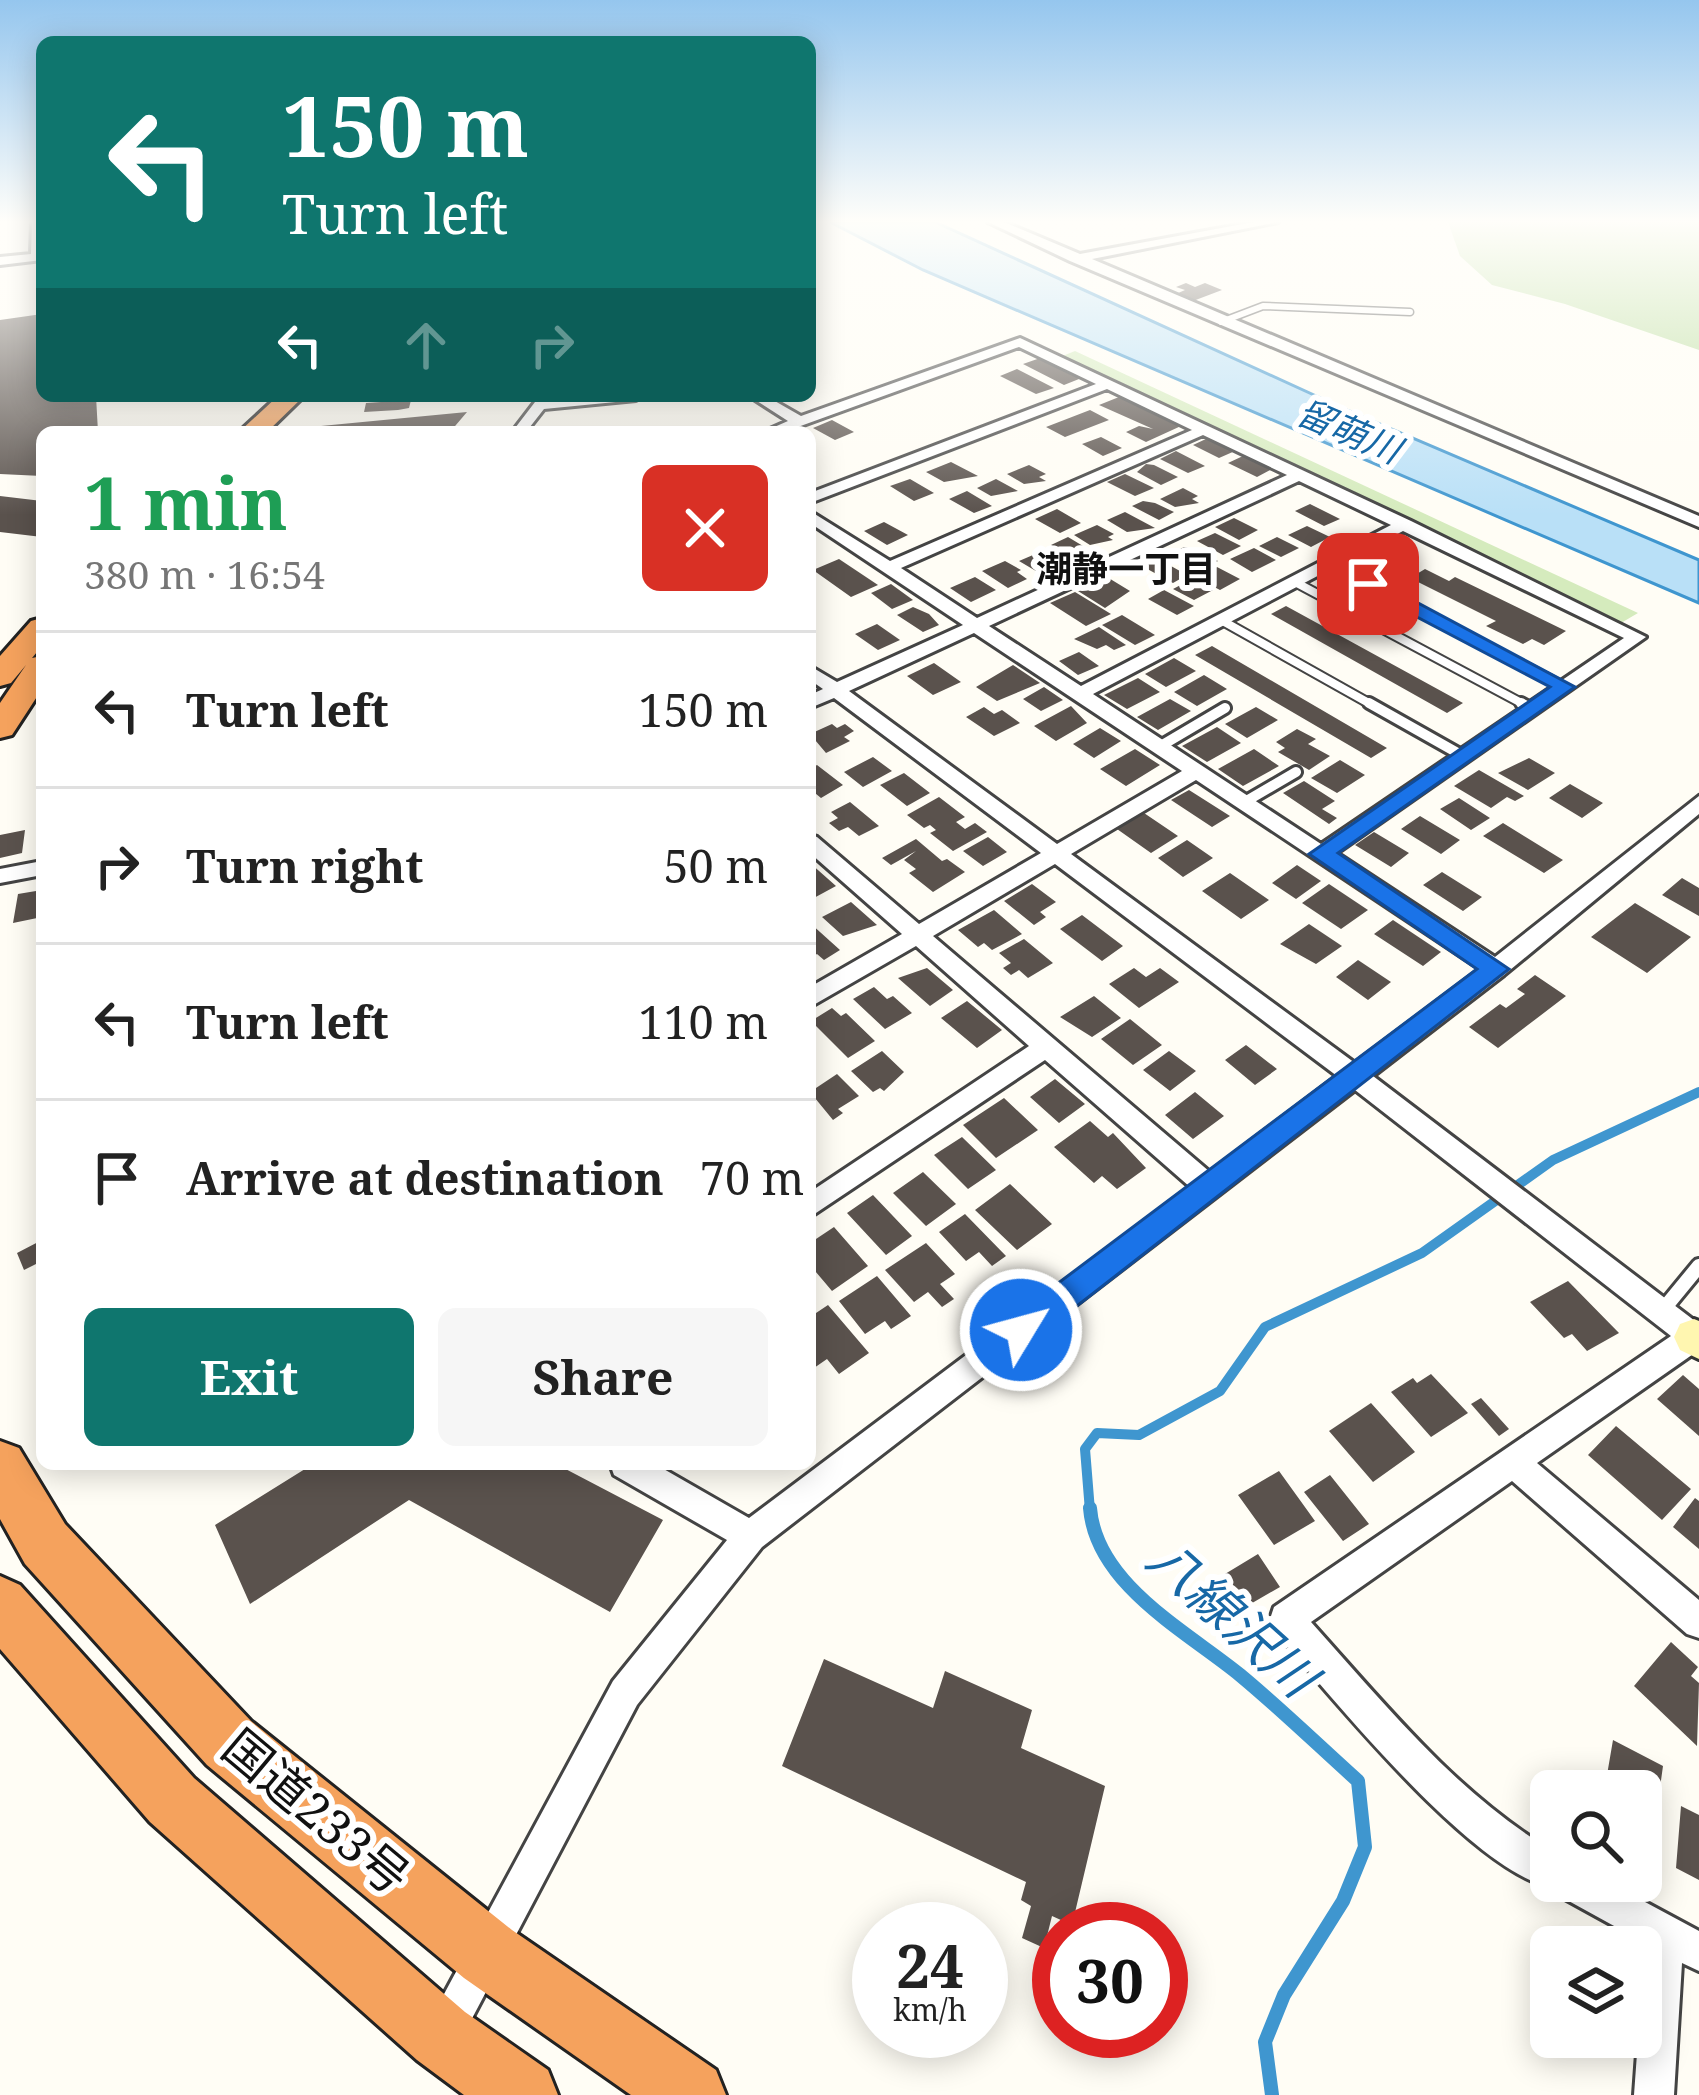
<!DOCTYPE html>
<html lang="en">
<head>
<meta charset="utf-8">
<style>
  :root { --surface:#fff; --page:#f6f6f6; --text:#222; --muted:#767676; --line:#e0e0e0; --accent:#0f766e }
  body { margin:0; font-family:"Noto Serif","Noto Sans JP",serif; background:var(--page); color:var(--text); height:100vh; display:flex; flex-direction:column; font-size:45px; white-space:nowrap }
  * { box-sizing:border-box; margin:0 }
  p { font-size:39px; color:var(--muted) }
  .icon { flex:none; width:66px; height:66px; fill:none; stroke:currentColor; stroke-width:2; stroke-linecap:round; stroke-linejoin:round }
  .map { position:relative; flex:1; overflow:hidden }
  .drawer { position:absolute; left:36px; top:426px; width:780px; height:1044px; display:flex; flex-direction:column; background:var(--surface); border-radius:18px; box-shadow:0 6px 30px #0003 }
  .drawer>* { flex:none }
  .top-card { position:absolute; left:36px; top:36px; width:780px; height:366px; border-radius:18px; box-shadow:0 6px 30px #0003; background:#0f766e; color:#fff; overflow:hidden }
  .controls { position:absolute; left:1530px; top:1770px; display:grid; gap:24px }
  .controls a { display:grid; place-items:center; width:132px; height:132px; border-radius:18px; background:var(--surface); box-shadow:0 6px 30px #0003; font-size:60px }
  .speed { position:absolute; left:852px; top:1902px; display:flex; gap:24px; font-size:60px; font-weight:700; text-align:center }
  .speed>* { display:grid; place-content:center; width:156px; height:156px; border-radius:50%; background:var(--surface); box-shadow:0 6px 30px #0003; line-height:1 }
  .speed small { font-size:30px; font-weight:400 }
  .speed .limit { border:18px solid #d22; background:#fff; color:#111 }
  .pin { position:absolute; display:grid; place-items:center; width:102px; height:102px; color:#fff; margin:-51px; border-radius:24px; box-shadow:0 6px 18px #0006 }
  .me { position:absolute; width:132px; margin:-66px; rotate:53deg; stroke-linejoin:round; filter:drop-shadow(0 0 9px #0008) }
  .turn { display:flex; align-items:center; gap:42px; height:252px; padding:0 48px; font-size:54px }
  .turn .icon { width:156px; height:156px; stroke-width:2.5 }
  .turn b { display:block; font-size:84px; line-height:102px }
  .lanes { display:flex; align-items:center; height:114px; padding:0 48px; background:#0003; justify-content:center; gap:60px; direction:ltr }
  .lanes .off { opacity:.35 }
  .round { display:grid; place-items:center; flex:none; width:126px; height:126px; border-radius:18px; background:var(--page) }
  .overview { display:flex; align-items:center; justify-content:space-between; height:204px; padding:0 48px }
  h1 { font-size:72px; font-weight:700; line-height:90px; color:#1e9e55 }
  .cta { display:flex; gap:24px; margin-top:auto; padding:24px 48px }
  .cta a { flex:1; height:138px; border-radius:18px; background:var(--accent); color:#fff; font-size:48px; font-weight:700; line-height:138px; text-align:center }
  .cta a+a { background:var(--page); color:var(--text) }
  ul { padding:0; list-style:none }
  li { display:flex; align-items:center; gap:36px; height:156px; padding:0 48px; border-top:3px solid var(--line) }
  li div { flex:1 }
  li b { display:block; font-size:45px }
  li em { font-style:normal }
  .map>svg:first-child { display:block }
</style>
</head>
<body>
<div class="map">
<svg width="1699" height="2095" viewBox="0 0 1699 2095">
  <rect width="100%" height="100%" fill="#fffdf5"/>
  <path fill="#d5ebbd" d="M1075 351 1638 613 1621 623 1060 357Z"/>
  <path fill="#b9dc9c" d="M1448 222H1699V350L1565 304 1492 285 1460 256Z"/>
  <path fill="#b9e0f7" stroke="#3f96cf" stroke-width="3" d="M830 222H935L1349 411 1699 560V603L923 270Z"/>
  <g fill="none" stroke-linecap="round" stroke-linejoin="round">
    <path stroke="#3f96cf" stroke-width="10" d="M1090 1511 1085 1449 1097 1433 1139 1435 1220 1391 1265 1327 1422 1253 1553 1160 1699 1092"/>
    <path stroke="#3f96cf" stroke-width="14" d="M1090 1508C1096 1584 1186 1631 1240 1675 1281 1709 1319 1746 1358 1781L1365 1847 1343 1901 1284 1995 1265 2042 1272 2095"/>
  </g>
  <path fill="#5a524d" d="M1186 283 1195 287 1205 283 1222 290 1193 301 1176 294 1185 290 1176 287Z
    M42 314V396H96L98 432H42V476L0 474V320Z
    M1043 357 1084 377 1064 385 1023 364Z
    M1017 369 1054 388 1036 394 1000 376Z
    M1119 397 1181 426 1146 442 1126 432 1139 426 1153 429 1099 405Z
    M411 400 409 408 398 410 364 412 366 403Z
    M1090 410 1109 420 1065 437 1046 427Z
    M467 412 450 432H315L321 426Z
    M832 420 854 432 835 440 813 428Z
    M1101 437 1122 448 1103 456 1082 444Z
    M1208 438 1235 451 1219 458 1193 445Z
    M1176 451 1205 466 1188 473 1160 459Z
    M1243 456 1272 469 1257 477 1228 463Z
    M951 462 978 476 944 482 926 472Z
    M1146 464 1154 465 1178 477 1161 485 1137 472Z
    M1029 465 1046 474 1039 477 1046 481 1024 484 1007 474Z
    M1125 474 1154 488 1135 496 1107 482Z
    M910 479 934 493 914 501 890 486Z
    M996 479 1018 491 991 496 977 488Z
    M1183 488 1198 496 1192 499 1199 503 1175 507 1160 499Z
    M967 491 992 506 974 513 949 499Z
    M0 496 42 501V537L0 532Z
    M1143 501 1155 503 1174 512 1159 520 1132 506Z
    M1310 504 1340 519 1324 526 1295 511Z
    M1057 509 1081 523 1060 533 1035 519Z
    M1125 512 1155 528 1127 532 1107 520Z
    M1234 518 1258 530 1239 540 1215 527Z
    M884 522 908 535 887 545 864 531Z
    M1097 525 1114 534 1108 537 1113 540 1090 545 1074 535Z
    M1307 526 1330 537 1311 547 1288 535Z
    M1215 533 1241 546 1223 555 1197 541Z
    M1068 537 1093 552 1076 560 1051 545Z
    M1277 537 1299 548 1281 557 1259 546Z
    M1184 547 1196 550 1218 561 1203 569 1173 553Z
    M1254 548 1276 560 1252 572 1230 559Z
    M1040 552 1067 568 1041 574 1019 561Z
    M1155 557 1187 575 1173 583 1140 565Z
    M839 559 878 585 851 597 813 570Z
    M1005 561 1021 570 1017 572 1027 579 1008 588 982 571Z
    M1217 567 1240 579 1220 590 1197 578Z
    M1425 569 1449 581 1455 577 1566 631 1544 645 1532 639 1523 644 1486 626 1496 621 1410 578Z
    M975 577 996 590 971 602 950 588Z
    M1107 577 1130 591 1105 608 1078 591Z
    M1192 579 1213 590 1194 600 1173 589Z
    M891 584 913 600 892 609 871 593Z
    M1164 590 1194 606 1177 615 1148 599Z
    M1075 592 1111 614 1086 626 1050 603Z
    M1286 606 1463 703 1447 713 1271 614Z
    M913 607 929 614 939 625 923 632 897 615Z
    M1122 615 1155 635 1135 645 1102 625Z
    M877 624 900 640 878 650 855 634Z
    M1099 627 1126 645 1114 650 1106 645 1097 649 1074 639Z
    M1212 646 1387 748 1371 758 1195 655Z
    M1079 652 1099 666 1078 675 1059 661Z
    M1174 658 1196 671 1166 687 1145 674Z
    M934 663 961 682 933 695 907 676Z
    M1013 665 1040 683 997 701 976 687Z
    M1204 675 1227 689 1197 706 1174 692Z
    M1138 678 1160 692 1127 709 1104 695Z
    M1044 687 1063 700 1041 711 1023 699Z
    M1170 699 1191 711 1158 730 1137 717Z
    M1071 706 1087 723 1056 741 1034 726Z
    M984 707 994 714 1002 710 1020 723 994 736 966 717Z
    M1256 707 1278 720 1247 738 1225 724Z
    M832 724 837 728 845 724 854 731 844 737 850 741 826 753 810 734Z
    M1217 727 1241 743 1207 762 1182 746Z
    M1100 728 1121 741 1094 758 1073 744Z
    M1297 729 1316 739 1308 744 1330 756 1309 770 1278 752 1285 748 1276 742Z
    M1135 749 1160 765 1126 786 1100 769Z
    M1254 749 1279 766 1243 786 1218 769Z
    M873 757 892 771 863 787 844 772Z
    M1529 758 1555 773 1528 790 1498 773Z
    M1340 760 1365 775 1337 793 1311 778Z
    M817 765 843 785 821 798 810 789V769Z
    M1479 770 1524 796 1515 801 1507 797 1491 808 1454 786Z
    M904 773 930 793 907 806 880 785Z
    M1304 781 1335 801 1322 809 1337 818 1329 824 1283 793Z
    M1570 784 1603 803 1582 818 1549 798Z
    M1189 790 1230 816 1212 827 1171 800Z
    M939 797 965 817 956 822 965 829 975 823 987 832 953 851 930 833 936 830 930 825 924 828 907 815Z
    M1459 798 1490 818 1471 830 1440 809Z
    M850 802 879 826 859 836 848 827 839 831 829 823 838 818 831 812Z
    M1144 813 1178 836 1151 853 1117 829Z
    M1420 816 1460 840 1441 854 1401 829Z
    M1503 823 1563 860 1544 873 1483 836Z
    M25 830 22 853 0 858V835Z
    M1374 832 1409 853 1391 867 1355 845Z
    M988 837 1007 852 983 866 963 851Z
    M916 839 942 861 947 859 965 872 933 892 909 873 916 869 904 860 916 851 891 865 882 858Z
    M1187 840 1213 858 1183 877 1158 858Z
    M810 863 836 886 812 899 810 898Z
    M1297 865 1321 881 1296 899 1272 883Z
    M1442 872 1482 897 1463 911 1423 885Z
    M1230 873 1269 900 1241 919 1202 891Z
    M1682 878 1699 888V916L1662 895Z
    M1032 884 1056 902 1040 912 1046 917 1034 925 1004 901Z
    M1329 884 1368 910 1341 929 1302 903Z
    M42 890V917L13 923 18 894Z
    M851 902 877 925 843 936 822 917Z
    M1635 903 1691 937 1647 973 1591 937Z
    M994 910 1022 934 992 950 984 943 978 947 958 930Z
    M1082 915 1123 946 1102 961 1060 929Z
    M1393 920 1441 952 1423 966 1374 934Z
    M810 923 840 950 824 960 817 954 810 958Z
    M1309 924 1342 946 1316 964 1280 944Z
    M1024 939 1053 963 1028 978 1019 970 1011 975 1003 968 1011 963 999 953Z
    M1358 960 1391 982 1368 1000 1336 977Z
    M927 968 953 990 930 1006 898 978Z
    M1134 968 1146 977 1160 968 1179 982 1139 1008 1109 984Z
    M1535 975 1566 996 1498 1048 1469 1027 1500 1004 1506 1008 1525 994 1517 989Z
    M874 987 887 999 893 996 912 1013 885 1029 853 999Z
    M1094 996 1121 1018 1092 1037 1060 1017Z
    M967 1001 1002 1030 977 1048 941 1018Z
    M832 1008 841 1016 846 1013 875 1041 848 1058 811 1021Z
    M1130 1019 1162 1045 1133 1065 1101 1039Z
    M1246 1045 1277 1069 1255 1085 1225 1060Z
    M882 1051 904 1072 884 1091 880 1088 873 1092 851 1071Z
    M1169 1051 1196 1071 1170 1091 1143 1070Z
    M837 1074 859 1096 838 1109 843 1113 833 1120 810 1092Z
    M1055 1079 1085 1104 1059 1123 1030 1097Z
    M1195 1092 1224 1116 1193 1139 1165 1115Z
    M1004 1098 1038 1130 996 1158 963 1125Z
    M1090 1121 1108 1137 1113 1133 1146 1168 1117 1189 1102 1176 1094 1183 1054 1147Z
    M962 1137 996 1170 968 1189 934 1155Z
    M923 1172 956 1204 926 1226 893 1193Z
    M1010 1184 1052 1224 1017 1250 975 1210Z
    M873 1195 912 1236 886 1255 847 1213Z
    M965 1214 1006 1256 992 1266 979 1252 966 1261 939 1232Z
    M834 1227 868 1266 832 1291 810 1265V1243Z
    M42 1240V1261L24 1270 17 1253Z
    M926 1243 955 1274 940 1284 954 1299 942 1307 928 1292 914 1302 885 1270Z
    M877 1276 911 1316 891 1329 885 1321 865 1334 839 1301Z
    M1568 1281 1619 1333 1587 1351 1572 1334 1564 1338 1530 1302Z
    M828 1305 869 1353 839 1374 827 1359 814 1368 810 1363V1317Z
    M1431 1374 1468 1413 1431 1437 1391 1392 1413 1378 1417 1383Z
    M1683 1375 1699 1389V1436L1657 1399Z
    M1481 1398 1509 1429 1499 1436 1471 1404Z
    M1371 1403 1415 1452 1373 1482 1329 1431Z
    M1616 1426 1691 1489 1662 1520 1588 1455Z
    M313 1464H556L663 1520 610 1612 409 1500 250 1604 215 1525Z
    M1279 1471 1315 1521 1274 1545 1238 1495Z
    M1330 1475 1369 1524 1343 1541 1304 1492Z
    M1695 1498 1699 1501V1549L1673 1527Z
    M1258 1554 1280 1587 1247 1606 1225 1574Z
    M1671 1642 1698 1667 1691 1676 1699 1683 1697 1746 1634 1686Z
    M824 1659 933 1708 945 1671 1032 1710 1021 1748 1105 1786 1072 1925 1052 1916 1044 1948 1022 1938 1031 1906 1021 1900 1026 1882 782 1766Z
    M1613 1740 1663 1766 1658 1802 1607 1775Z
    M1681 1806 1699 1815V1880L1676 1868Z"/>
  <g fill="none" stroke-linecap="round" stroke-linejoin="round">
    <g stroke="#444" stroke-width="9">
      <path id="lane-far3" d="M1221 322 1263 306 1410 312"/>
    </g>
    <g stroke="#444" stroke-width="12">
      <path id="lane-far2" d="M1329 564 1565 687
        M1295 582 1527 706
        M1221 620 1374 706"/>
    </g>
    <g stroke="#444" stroke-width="16">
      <path id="lane-far1" d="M1369 703 1463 756
        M1521 703 1532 709
        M1159 747 1225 708
        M1243 803 1296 772"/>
    </g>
    <g stroke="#444" stroke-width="20">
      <path id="lane" d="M1662 1311 1699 1266"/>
    </g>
    <g stroke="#444" stroke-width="6">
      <path id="street" d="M32 222H42V260L0 265V257L31 254Z
        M988 222H1004L1080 254 1254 222H1278L1092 259 1699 516V527L1070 261Z
        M1020 338 1411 521 1646 637 1337 853 1495 957 1699 796V814L1504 975 1373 1076 1699 1324V1350L1537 1463 1699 1600V1638L1687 1634 1512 1481 1311 1622C1385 1704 1455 1792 1551 1850V1881H1606L1699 1931V1971L1682 1963 1674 2095H1634L1645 1943 1556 1894 1554 1888C1474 1875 1330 1694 1274 1631L1270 1619 1274 1607 1671 1336 1355 1090 762 1547 637 1705 457 2047 443 2053 429 2047 423 2033 613 1681 727 1540 614 1475 610 1464H655L749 1518 1190 1187 1045 1060 810 1217V1192L1029 1046 916 946 810 1007V987L902 934 810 853V835L817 837 919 924 1041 853 834 698 810 708V695L823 689 810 680V666L837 682 963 625 810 523V511L890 561 1192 430 1107 389 810 503V493L1096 384 1019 347 784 432H763L788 421 749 396H766L801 416ZM1203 435 1287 475 977 618 901 568ZM1299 481 1391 525 1081 686 989 626ZM1403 531 1624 638 1321 844 1093 694ZM974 633 1182 771 1057 844 849 691ZM1196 780 1480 969 1355 1063 1071 854ZM1055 864 1337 1076 1210 1172 933 936Z
        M591 396H643L636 400 544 409 526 432H512L535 402Z
        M42 861V875L0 883V869Z"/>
    </g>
    <g stroke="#333" stroke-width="6">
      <path id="secondary" d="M1694 1319 1699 1321V1359L1680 1350 1674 1337 1680 1324Z"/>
    </g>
    <g stroke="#222" stroke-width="6">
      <path id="highway" d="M278 396H304L267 432H239Z
        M42 618V646L32 658 42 656V689L12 735 0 738V703L26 665 11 683 0 686V656L31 621Z
        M0 1441 19 1448 65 1524 251 1721 512 1930 716 2070 726 2095H631L464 1978 207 1765 25 1564 0 1519Z
        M0 1576 20 1585 194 1778 465 2012 548 2070 558 2095H464L417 2060 150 1822 0 1649Z"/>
    </g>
    <use href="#lane-far3" stroke="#fff" stroke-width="6"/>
    <use href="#lane-far2" stroke="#fff" stroke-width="8"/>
    <use href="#lane-far1" stroke="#fff" stroke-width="10"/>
    <use href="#lane" stroke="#fff" stroke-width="14"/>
    <use href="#street" fill="#fff" fill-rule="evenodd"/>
    <use href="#secondary" fill="#fff6b0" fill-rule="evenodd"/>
    <use href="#highway" fill="#f5a25d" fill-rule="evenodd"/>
  </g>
  <linearGradient id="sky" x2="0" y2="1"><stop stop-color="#95c6ee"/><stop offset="0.43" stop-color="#fffefa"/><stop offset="1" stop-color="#fffefa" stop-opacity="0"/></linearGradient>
  <rect width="1699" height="515" fill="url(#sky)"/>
  <path fill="#1a73e8" stroke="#114b97" stroke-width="3" d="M1362 580H1375L1575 687 1338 853 1509 969 1032 1341 1021 1345 1009 1341 1005 1330 1009 1320 1477 969 1309 854 1550 687 1362 588Z"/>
  <g text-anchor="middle" stroke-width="12" stroke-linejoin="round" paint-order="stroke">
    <g font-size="36" font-style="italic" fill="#1768a6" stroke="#fff">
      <text transform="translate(1349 431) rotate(23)" y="13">留萌川</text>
    </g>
    <g font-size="36" font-weight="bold" fill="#111" stroke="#fff">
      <text x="1126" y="582">潮静一丁目</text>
    </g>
    <g font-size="48" fill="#111" stroke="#fff">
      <text transform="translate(316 1812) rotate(40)" y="17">国道233号</text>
    </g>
    <g font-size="51" font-style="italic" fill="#1768a6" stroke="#fff">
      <text transform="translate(1232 1618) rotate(42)" y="18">八線沢川</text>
    </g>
  </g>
</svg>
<div class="controls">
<a><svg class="icon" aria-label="search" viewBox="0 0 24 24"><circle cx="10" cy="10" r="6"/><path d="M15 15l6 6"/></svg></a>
<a><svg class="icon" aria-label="layers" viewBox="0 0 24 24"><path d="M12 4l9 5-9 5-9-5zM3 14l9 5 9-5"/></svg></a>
</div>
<div class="speed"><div>24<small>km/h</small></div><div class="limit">30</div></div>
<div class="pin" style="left:1368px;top:584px;background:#d93025"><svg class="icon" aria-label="arrive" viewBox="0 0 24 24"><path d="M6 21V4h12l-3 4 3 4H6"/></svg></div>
<svg class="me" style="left:1021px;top:1330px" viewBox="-20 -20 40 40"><circle r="17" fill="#1a73e8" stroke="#fff" stroke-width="3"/><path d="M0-11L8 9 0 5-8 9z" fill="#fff"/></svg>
<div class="top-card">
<div class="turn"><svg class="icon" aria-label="left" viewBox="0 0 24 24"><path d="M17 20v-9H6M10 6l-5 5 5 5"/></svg><div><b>150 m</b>Turn left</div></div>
<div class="lanes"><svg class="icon" aria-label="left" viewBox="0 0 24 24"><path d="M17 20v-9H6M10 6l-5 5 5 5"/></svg><svg class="icon off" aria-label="ahead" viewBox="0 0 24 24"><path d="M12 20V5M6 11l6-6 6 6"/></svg><svg class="icon off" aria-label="right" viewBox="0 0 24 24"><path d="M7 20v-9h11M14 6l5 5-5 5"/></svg></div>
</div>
<section class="drawer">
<div class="overview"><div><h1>1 min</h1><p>380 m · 16:54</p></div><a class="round" style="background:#d93025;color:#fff"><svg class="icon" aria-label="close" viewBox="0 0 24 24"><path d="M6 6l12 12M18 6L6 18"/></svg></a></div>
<ul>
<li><svg class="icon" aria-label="left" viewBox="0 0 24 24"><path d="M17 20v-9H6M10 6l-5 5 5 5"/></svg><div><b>Turn left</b></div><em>150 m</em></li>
<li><svg class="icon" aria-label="right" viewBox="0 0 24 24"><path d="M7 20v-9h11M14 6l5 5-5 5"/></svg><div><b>Turn right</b></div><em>50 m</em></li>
<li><svg class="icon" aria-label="left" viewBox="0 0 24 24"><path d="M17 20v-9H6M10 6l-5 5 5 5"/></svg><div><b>Turn left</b></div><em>110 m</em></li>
<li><svg class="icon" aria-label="arrive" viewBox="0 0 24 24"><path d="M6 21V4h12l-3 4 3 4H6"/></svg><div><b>Arrive at destination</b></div><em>70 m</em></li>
</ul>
<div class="cta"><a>Exit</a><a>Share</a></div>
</section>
</div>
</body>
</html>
